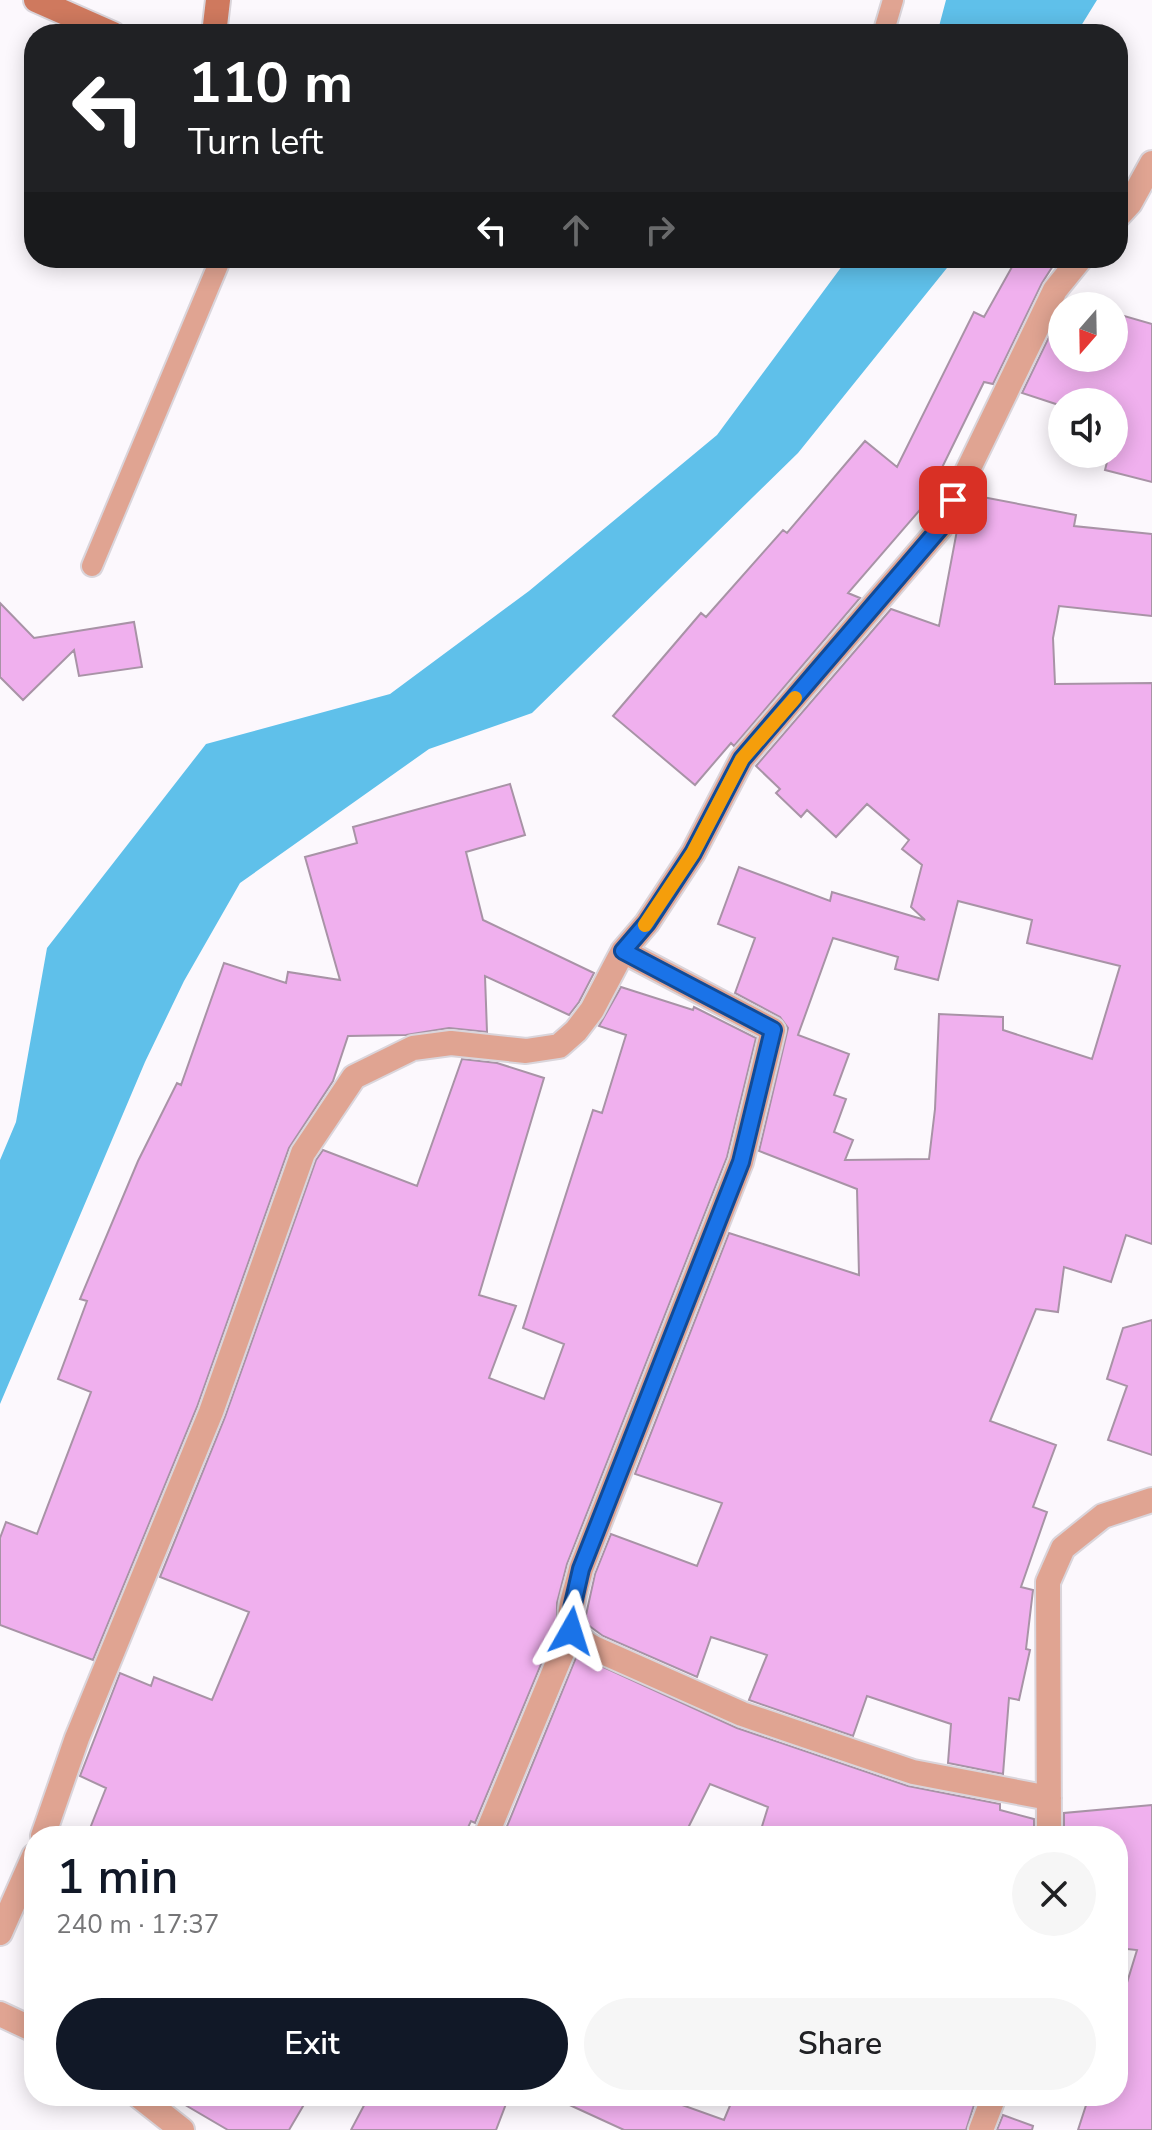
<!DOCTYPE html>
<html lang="en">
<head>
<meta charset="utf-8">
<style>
  :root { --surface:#fff; --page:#f6f6f6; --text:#202124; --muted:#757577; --accent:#111827 }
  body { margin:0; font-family:"Nunito Sans",sans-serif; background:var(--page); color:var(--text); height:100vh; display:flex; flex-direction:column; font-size:30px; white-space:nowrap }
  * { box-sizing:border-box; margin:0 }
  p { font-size:26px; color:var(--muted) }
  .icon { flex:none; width:44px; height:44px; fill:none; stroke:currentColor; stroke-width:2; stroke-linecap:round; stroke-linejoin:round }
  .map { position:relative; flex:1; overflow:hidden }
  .details { position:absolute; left:24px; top:1826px; width:1104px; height:280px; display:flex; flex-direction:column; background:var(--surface); border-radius:32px; box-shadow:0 4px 20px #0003 }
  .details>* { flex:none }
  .guide { position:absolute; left:24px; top:24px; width:1104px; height:244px; border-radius:32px; box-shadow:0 4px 20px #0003; background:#202124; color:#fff; overflow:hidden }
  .needle { width:52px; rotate:200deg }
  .fabs { position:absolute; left:1048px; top:292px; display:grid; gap:16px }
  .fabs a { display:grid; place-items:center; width:80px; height:80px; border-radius:50%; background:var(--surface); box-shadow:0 4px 20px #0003; font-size:40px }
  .pin { position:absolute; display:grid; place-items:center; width:68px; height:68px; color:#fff; margin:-34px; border-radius:16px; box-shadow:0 4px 12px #0006 }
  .me { position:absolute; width:88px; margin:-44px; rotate:6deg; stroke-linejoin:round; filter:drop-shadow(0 0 6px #0008) }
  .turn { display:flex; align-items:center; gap:28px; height:168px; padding:0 32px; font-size:36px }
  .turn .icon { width:104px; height:104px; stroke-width:2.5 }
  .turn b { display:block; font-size:56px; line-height:68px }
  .lanes { display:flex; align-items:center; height:76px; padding:0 32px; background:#0003; justify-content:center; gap:40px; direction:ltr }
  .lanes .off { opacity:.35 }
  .round { display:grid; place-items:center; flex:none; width:84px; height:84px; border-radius:42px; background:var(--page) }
  .headline { display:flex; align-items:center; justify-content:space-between; height:136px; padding:0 32px }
  h1 { font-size:48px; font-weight:600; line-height:60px; color:var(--accent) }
  .action { display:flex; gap:16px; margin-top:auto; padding:16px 32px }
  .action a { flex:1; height:92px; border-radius:48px; background:var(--accent); color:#fff; font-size:32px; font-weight:600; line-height:92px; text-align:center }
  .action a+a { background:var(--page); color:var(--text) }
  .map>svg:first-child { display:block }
</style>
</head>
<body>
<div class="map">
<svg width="1152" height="2130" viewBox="0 0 1152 2130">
  <rect width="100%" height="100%" fill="#fcf8fd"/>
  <path fill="#5fc0ea" d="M946 0H1097L1076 34H937Z
    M848 258H955L798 453 532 713 429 749 240 883 184 981 145 1062 0 1404V1160L16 1122 47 948 206 744 390 694 529 591 717 435Z"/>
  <path fill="#f0b0ee" stroke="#a893a6" stroke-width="2" fill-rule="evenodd" d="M1017 258H1058L1042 283 993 384 984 382 932 488 938 489 848 593 860 598 734 746 731 743 695 785 613 716 701 613 706 617 783 530 787 533 865 441 897 467 974 312 984 317Z
    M1062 310V358H1114V313L1152 324V482L1105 470 1109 454H1114V402H1062V406L1022 393Z
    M972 495 1076 515 1074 526 1152 534V616L1059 606 1053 638 1055 684 1152 683V1244L1126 1235 1111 1282 1064 1267 1058 1312 1036 1309 990 1421 1056 1445 1033 1507 1047 1512 1021 1587 1033 1590 1026 1649 1030 1650 1019 1700 1009 1698 1003 1774 948 1763 951 1724 867 1696 853 1736 749 1700 767 1655 711 1637 697 1677 603 1636 588 1625 586 1615 595 1574 611 1534 697 1566 722 1503 635 1474 729 1233 859 1275 857 1189 759 1151 788 1028 780 1017 735 993 755 938 718 924 739 867 830 901 832 892 925 920 911 907 922 865 902 849 909 840 867 804 836 837 807 810 801 817 776 793 780 789 756 766 891 609 939 626 958 525ZM958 901 1032 920 1027 943 1120 966 1092 1059 1003 1030V1017L939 1014 935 1109 929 1159 845 1160 853 1140 834 1132 846 1099 834 1095 849 1054 798 1035 833 938 898 957 895 969 938 980Z
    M0 603 34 638 134 622 142 667 79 676 74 650 23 700 0 677Z
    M510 784 525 835 466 852 483 920 594 973 579 1002 569 1015 485 976 487 1032 449 1028 406 1035 348 1036 333 1081 289 1148 197 1407 93 1660 0 1625V1538L6 1522 37 1534 91 1392 58 1379 87 1301 80 1299 138 1161 177 1083 181 1085 224 963 286 983 288 972 340 980 305 857 357 843 353 827Z
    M621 987 693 1010 694 1007 756 1038 727 1157 567 1564 557 1603V1626L475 1823 471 1821 464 1836H87L106 1788 80 1776 120 1673 151 1686 154 1677 212 1700 249 1612 160 1577 225 1417 316 1160 323 1150 417 1186 462 1059 497 1063 544 1078 479 1295 516 1306 489 1378 544 1399 564 1344 523 1328 593 1110 602 1113 626 1035 599 1026Z
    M1152 1320V1455L1108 1440 1127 1386 1107 1379 1123 1328Z
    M577 1655 737 1728 908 1786 1000 1804V1810L1034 1819V1836H759L768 1807 710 1784 684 1836H503Z
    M1152 1805V2130H1078L1089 2096H1118V2012L1137 1950 1118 1948V1836H1064V1813Z
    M170 2096H309L289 2130H228Z
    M369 2096H509L496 2130H351Z
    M550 2096H657L724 2120 734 2096H954L974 2105 966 2130H624Z
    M1003 2115 1033 2126 1032 2130H997Z"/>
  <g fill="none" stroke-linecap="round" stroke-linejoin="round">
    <g stroke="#dad5db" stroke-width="24">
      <path id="lane" d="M883 34 893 0
        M92 566 221 258"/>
    </g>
    <g stroke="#dad5db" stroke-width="28">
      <path id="street" d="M1118 216 1130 203 1152 163
        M623 951 773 1030 741 1162 581 1569C573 1604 556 1630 596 1649L742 1714 913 1772 1049 1798
        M43 1836 77 1738 211 1412 303 1153 354 1077 413 1048 451 1043 526 1051 559 1046 576 1031 592 1010 623 951 647 923 693 853 742 759 940 528 1055 290 1081 258
        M486 1836 571 1631
        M1049 1836 1048 1582 1063 1548 1103 1516 1152 1500
        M0 1933 34 1856
        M0 2014 34 2030
        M139 2096 182 2130
        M981 2130 994 2096"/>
    </g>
    <g stroke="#dad5db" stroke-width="28">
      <path id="secondary" d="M36 0 113 34
        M214 34 218 0"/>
    </g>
    <use href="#lane" stroke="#e0a492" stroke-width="20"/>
    <use href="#street" stroke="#e0a492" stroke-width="24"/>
    <use href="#secondary" stroke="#cf795e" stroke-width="24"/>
  </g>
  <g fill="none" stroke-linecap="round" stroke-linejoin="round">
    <g stroke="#114b97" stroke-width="20">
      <path id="route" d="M571 1631 570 1617 581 1569 741 1162 773 1030 623 951 647 923 693 853 742 759 940 528 953 500"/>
    </g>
    <use href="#route" stroke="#1a73e8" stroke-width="14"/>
    <path stroke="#f59e0b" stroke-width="14" d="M645 925 693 853 742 759 795 698"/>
  </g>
</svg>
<div class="fabs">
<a><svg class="needle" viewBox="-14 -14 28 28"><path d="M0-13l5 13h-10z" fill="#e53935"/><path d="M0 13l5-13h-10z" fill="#757577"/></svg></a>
<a><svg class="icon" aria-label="sound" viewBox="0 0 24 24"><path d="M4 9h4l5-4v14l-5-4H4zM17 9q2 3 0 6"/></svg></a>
</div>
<div class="pin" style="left:953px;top:500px;background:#d93025"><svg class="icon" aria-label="arrive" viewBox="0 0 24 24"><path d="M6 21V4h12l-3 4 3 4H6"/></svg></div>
<svg class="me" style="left:571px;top:1631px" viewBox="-20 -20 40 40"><path d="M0-17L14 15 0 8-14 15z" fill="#1a73e8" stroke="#fff" stroke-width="4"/></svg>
<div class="guide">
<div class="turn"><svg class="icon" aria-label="left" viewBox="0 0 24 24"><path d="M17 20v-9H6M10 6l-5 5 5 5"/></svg><div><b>110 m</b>Turn left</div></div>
<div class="lanes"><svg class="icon" aria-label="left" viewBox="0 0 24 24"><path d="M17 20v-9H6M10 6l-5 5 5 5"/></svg><svg class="icon off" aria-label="ahead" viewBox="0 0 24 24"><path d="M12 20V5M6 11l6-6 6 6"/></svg><svg class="icon off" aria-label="right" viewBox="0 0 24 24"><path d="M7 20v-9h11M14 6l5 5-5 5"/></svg></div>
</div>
<section class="details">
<div class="headline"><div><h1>1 min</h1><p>240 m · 17:37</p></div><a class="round"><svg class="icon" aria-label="close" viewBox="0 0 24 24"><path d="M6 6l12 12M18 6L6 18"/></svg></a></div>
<div class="action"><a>Exit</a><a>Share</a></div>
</section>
</div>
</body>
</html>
